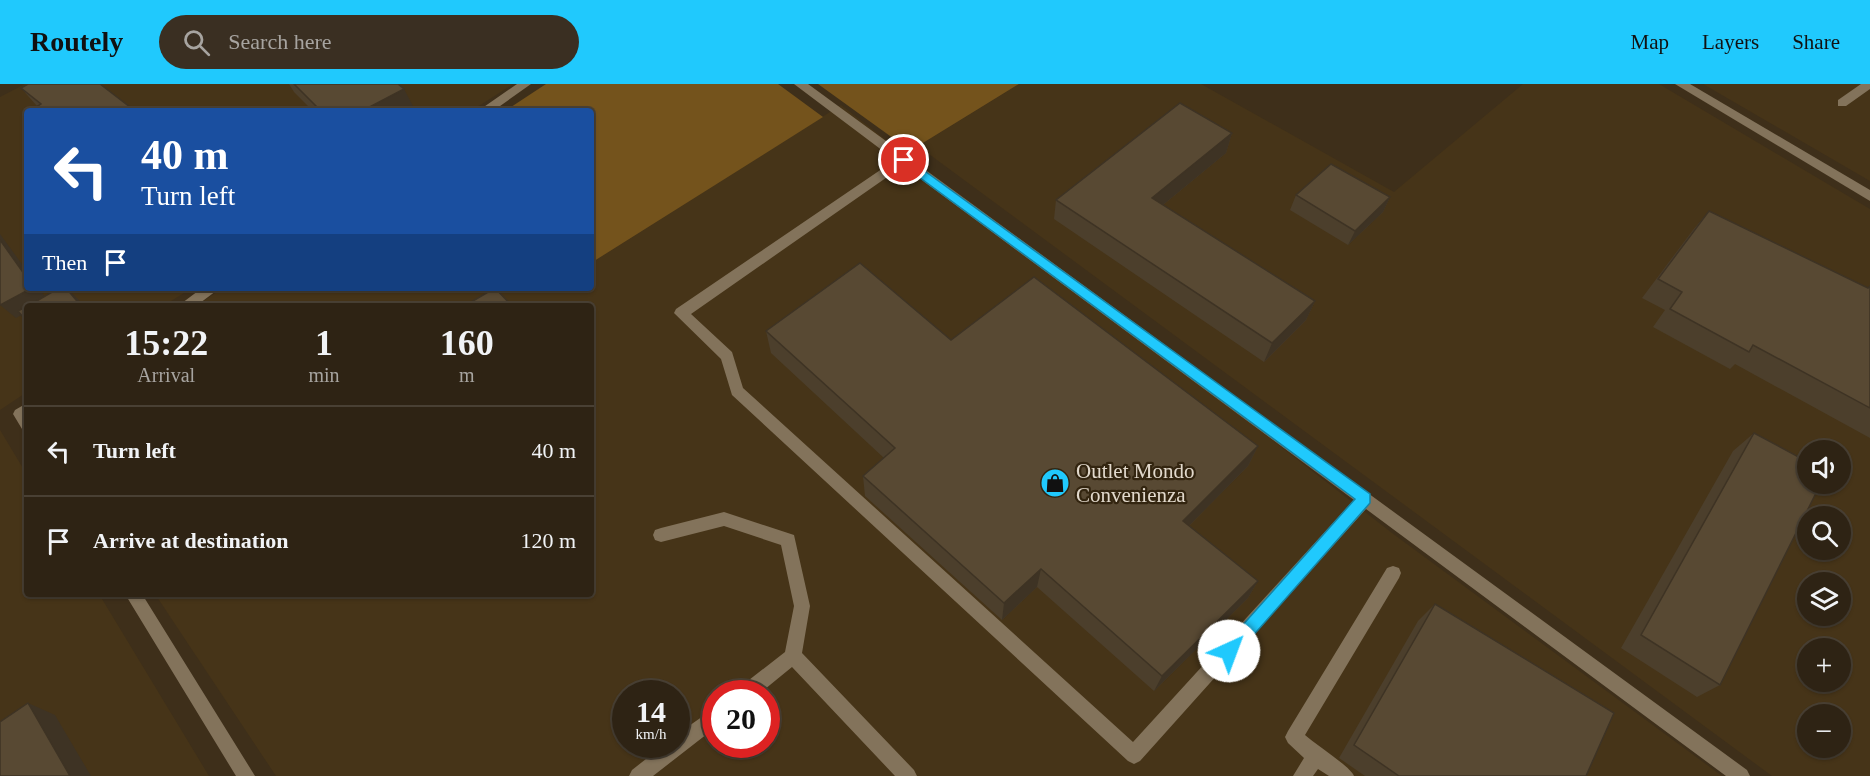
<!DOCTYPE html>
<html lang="en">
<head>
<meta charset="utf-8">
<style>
  :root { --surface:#2e2314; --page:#3a2f22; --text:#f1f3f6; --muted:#a7a4a0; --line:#494034; --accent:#20c9fd }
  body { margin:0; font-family:"Times New Roman",serif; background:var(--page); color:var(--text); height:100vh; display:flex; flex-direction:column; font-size:22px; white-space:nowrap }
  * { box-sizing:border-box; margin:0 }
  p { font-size:20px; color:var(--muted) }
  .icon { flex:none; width:33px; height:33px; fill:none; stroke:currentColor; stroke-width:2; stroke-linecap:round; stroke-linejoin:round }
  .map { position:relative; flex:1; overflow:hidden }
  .details { position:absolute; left:24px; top:219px; width:570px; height:294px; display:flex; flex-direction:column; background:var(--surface); border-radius:6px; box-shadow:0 2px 4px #0004,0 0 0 2px var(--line) }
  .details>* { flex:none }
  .guide { position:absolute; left:24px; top:24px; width:570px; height:183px; border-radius:6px; box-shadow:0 2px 4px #0004,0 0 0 2px var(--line); background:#1a4fa0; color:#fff; overflow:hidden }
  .controls { position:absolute; left:1797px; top:356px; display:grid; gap:12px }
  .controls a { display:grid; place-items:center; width:54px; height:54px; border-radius:50%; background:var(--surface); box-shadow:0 2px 4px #0004,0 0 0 2px var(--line); font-size:30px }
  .speed { position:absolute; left:612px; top:596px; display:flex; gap:12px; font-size:30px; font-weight:700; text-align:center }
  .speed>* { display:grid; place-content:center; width:78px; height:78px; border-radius:50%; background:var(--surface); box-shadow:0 2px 4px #0004,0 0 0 2px var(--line); line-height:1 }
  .speed small { font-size:15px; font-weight:400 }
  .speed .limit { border:9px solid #d22; background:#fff; color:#111 }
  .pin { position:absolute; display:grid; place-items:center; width:51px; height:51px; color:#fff; margin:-26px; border:3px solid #fff; border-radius:50%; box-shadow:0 2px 6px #0007 }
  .me { position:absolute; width:66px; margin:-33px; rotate:43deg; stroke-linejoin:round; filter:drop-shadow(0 0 4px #0008) }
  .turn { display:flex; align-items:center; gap:21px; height:126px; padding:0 18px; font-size:27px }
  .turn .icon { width:78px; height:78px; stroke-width:2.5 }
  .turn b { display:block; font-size:42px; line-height:51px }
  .then { display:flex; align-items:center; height:57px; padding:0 18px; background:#0003; gap:12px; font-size:22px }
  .eta { display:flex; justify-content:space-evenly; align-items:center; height:102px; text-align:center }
  .eta b { font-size:36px; font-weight:800; line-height:42px }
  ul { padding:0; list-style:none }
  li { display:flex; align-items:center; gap:18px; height:90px; padding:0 18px; border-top:2px solid var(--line) }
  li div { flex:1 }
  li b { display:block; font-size:22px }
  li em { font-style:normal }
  header { display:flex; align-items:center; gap:36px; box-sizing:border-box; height:84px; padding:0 30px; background:var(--accent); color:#111 }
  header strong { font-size:28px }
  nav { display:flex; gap:33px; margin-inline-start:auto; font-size:21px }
  .search { width:420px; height:54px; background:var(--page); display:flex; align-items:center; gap:15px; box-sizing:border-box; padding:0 21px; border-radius:33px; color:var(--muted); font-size:22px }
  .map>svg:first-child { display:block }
</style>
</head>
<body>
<header>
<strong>Routely</strong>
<div class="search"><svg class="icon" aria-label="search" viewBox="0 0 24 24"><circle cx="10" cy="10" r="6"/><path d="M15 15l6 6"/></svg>Search here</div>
<nav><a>Map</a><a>Layers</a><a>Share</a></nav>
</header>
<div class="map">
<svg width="1870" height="692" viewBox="0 0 1870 692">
  <rect width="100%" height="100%" fill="#3e2f1a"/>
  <path fill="#463418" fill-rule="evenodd" d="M25 0H513L471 27H27V204H192L163 222H27V308L0 326V13Z
    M1019 0H1201L1394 108 1523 0H1659L1870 125V692H1772L918 62ZM1808 366H1840V399H1808ZM1808 432H1840V465H1808ZM1808 498H1840V531H1808ZM1808 564H1840V597H1808ZM1808 630H1840V663H1808Z
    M1703 0H1870V97Z
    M841 21 1392 449 1722 692H276L155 510H591V222H196L223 204H591V179ZM626 609H676V660H626ZM716 609H766V660H716Z
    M0 346 27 391V510H99L209 692H0Z"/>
  <path fill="#74531c" d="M546 0H778L823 33 591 179V27H505Z
    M818 0H1019L918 62 897 57Z"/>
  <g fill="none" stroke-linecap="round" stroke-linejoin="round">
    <path fill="#83735b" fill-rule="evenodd" d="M517 0H531L493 27H478Z
      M794 0H808L1747 686 1750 692H1726L1366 425 1140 677 1134 680 1128 677 732 311 721 275 674 229 676 225 895 76ZM903 82 1354 416 1133 658 743 304 732 268 691 230Z
      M1861 0H1870V5L1846 22H1838V16Z
      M202 204H220L196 222H178Z
      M27 319V347L22 345 13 330 15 326Z
      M724 428 794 451 810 522 802 569 914 686 917 692H895L792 583 760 609H737L740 603 785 568 794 522 781 461 724 442 661 458 655 456 653 451 655 446 661 444Z
      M1393 482 1399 484 1401 489 1399 494 1305 651C1316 661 1350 682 1354 692H1329L1318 685 1313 692H1293L1304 674 1288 659 1285 653 1288 647 1387 484Z
      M125 510H142L255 692H236Z
      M716 623V643L653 692H629L632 686 665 660H676V651Z"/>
    <path fill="#83735b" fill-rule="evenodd" d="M1675 0H1690L1870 106V117Z"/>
  </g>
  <path fill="#4c3f2c" d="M100 0 37 22 21 4Z
    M289 0H398L415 26 412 27H313L294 8Z
    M1232 49 1226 69 1163 121 1315 217 1306 236 1264 278 1054 135 1056 116Z
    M1296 111 1390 113 1383 128 1348 161 1290 126Z
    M1709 127 1868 204 1870 202V354L1735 280 1730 285 1653 243 1665 226 1642 214 1693 146Z
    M766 247 951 256 1258 362 1248 382 1189 442 1258 497 1248 514 1154 607 1037 503 1002 536 865 412 863 392 884 374 771 269Z
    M1754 349 1720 601 1697 613 1621 564 1733 367Z
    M1435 520 1586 692H1365L1339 674 1418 537Z"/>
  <path fill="#3e3324" d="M404 5 415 26 412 27H362Z
    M1232 49 1226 69 1147 134 1152 114Z
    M1390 113 1383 128 1348 161 1355 147Z
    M0 150 27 187V194L0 156Z
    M32 204H39L48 217 16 234 0 221Z
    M66 204 78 215 84 222H81Z
    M1315 217 1306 236 1264 278 1272 259Z
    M1258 362 1248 382 1175 456 1183 437Z
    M1041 485 1037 503 1002 536 1004 519Z
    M1258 497 1248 514 1154 607 1162 592Z
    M28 619 55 631 91 692H70Z"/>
  <path fill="#584933" stroke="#3e3324" stroke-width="1.5" d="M28 0H100L135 27H30L41 20 21 4Z
    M294 0H398L404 5 362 27H321Z
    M1180 19 1232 49 1152 114 1315 217 1272 259 1056 116Z
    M1331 80 1390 113 1355 147 1296 111Z
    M1709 127 1868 204 1870 202V324L1753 261 1749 268 1670 225 1682 208 1658 195Z
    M0 156 27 194V204H32L0 221Z
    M860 179 951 256 1034 193 1258 362 1183 437 1258 497 1162 592 1041 485 1004 519 863 392 895 364 766 247Z
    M59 204H66L81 222H28Z
    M495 204 512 222H468L466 221Z
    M27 222V238L18 227Z
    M1754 349 1808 378V399H1821L1720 601 1641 551Z
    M1435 520 1614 629 1586 692H1399L1354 661Z
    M28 619 70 692H0V638Z"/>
  <path fill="#20c9fd" stroke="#1583a4" stroke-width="1.5" d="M904 72 1370 410V419L1235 572 1229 574 1224 572 1222 567 1224 562 1355 415 900 79V73Z"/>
  <defs>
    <g id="shop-disc" transform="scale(1.5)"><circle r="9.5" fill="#20c9fd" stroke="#332510"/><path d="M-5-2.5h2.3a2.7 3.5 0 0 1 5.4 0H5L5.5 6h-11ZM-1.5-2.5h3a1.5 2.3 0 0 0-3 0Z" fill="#111"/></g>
  </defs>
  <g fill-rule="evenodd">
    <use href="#shop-disc" x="1055" y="399"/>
  </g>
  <g text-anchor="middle" stroke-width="4.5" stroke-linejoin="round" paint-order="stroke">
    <g font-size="21" fill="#e2d9cc" stroke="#332510" text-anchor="start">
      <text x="1076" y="394">Outlet Mondo<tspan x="1076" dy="24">Convenienza</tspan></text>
    </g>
  </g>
</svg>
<div class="controls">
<a><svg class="icon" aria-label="sound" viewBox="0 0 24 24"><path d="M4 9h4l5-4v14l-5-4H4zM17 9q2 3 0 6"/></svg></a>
<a><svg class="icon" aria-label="search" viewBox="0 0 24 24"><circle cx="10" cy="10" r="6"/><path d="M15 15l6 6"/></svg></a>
<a><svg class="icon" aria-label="layers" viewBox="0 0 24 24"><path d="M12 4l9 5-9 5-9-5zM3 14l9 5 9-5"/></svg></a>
<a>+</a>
<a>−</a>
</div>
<div class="speed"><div>14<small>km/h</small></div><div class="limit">20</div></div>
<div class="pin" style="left:904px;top:76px;background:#d93025"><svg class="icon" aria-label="arrive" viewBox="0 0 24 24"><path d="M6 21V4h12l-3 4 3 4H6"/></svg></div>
<svg class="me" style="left:1229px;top:567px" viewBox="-20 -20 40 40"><circle r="19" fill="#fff"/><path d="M0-13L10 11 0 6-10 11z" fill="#20c9fd"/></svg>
<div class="guide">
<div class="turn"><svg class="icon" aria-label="left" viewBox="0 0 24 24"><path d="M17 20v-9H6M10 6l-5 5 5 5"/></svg><div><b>40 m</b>Turn left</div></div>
<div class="then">Then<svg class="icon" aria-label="arrive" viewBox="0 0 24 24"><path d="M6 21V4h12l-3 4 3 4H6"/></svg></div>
</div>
<section class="details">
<div class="eta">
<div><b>15:22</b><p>Arrival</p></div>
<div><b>1</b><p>min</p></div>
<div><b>160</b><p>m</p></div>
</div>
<ul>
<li><svg class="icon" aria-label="left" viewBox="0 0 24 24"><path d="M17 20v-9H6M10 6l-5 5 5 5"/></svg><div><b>Turn left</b></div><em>40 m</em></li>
<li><svg class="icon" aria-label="arrive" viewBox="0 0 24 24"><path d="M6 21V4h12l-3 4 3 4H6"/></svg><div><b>Arrive at destination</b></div><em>120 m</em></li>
</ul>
</section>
</div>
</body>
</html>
